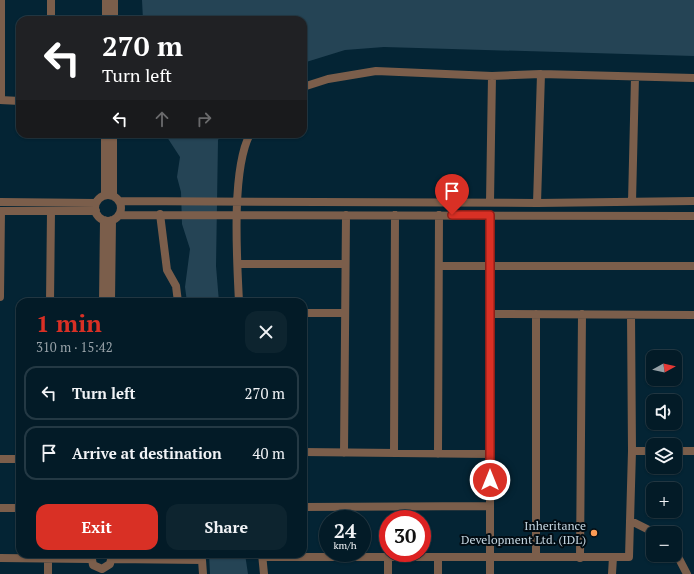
<!DOCTYPE html>
<html lang="en">
<head>
<meta charset="utf-8">
<style>
  :root { --surface:#031b27; --page:#0d242f; --text:#f1f3f6; --muted:#97a1a7; --line:#243944; --accent:#d93025 }
  body { margin:0; font-family:"PT Serif",serif; background:var(--page); color:var(--text); height:100vh; display:flex; flex-direction:column; font-size:15px; white-space:nowrap }
  * { box-sizing:border-box; margin:0 }
  p { font-size:13px; color:var(--muted) }
  .icon { flex:none; width:22px; height:22px; fill:none; stroke:currentColor; stroke-width:2; stroke-linecap:round; stroke-linejoin:round }
  .map { position:relative; flex:1; overflow:hidden }
  .side { position:absolute; left:16px; top:298px; width:291px; height:260px; display:flex; flex-direction:column; background:var(--surface); border-radius:12px; box-shadow:0 1px 3px #0004,0 0 0 1px var(--line) }
  .side>* { flex:none }
  .hud { position:absolute; left:16px; top:16px; width:291px; height:122px; border-radius:12px; box-shadow:0 1px 3px #0004,0 0 0 1px var(--line); background:#202124; color:#fff; overflow:hidden }
  .needle { width:26px; rotate:82deg }
  .tools { position:absolute; left:646px; top:350px; display:grid; gap:8px }
  .tools a { display:grid; place-items:center; width:36px; height:36px; border-radius:8px; background:var(--surface); box-shadow:0 1px 3px #0004,0 0 0 1px var(--line); font-size:20px }
  .speed { position:absolute; left:319px; top:510px; display:flex; gap:8px; font-size:20px; font-weight:700; text-align:center }
  .speed>* { display:grid; place-content:center; width:52px; height:52px; border-radius:50%; background:var(--surface); box-shadow:0 1px 3px #0004,0 0 0 1px var(--line); line-height:1 }
  .speed small { font-size:10px; font-weight:400 }
  .speed .limit { border:6px solid #d22; background:#fff; color:#111 }
  .pin { position:absolute; display:grid; place-items:center; width:34px; height:34px; color:#fff; margin:-41px -17px; border-radius:50% 50% 50% 0; rotate:-45deg; box-shadow:0 0 4px #0007 }
  .pin .icon { rotate:45deg }
  .me { position:absolute; width:44px; margin:-22px; rotate:0deg; stroke-linejoin:round; filter:drop-shadow(0 0 3px #0008) }
  .turn { display:flex; align-items:center; gap:14px; height:84px; padding:0 20px; font-size:18px }
  .turn .icon { width:52px; height:52px; stroke-width:2.5 }
  .turn b { display:block; font-size:28px; line-height:34px }
  .lanes { display:flex; align-items:center; height:38px; padding:0 20px; background:#0003; justify-content:center; gap:20px; direction:ltr }
  .lanes .off { opacity:.35 }
  .round { display:grid; place-items:center; flex:none; width:42px; height:42px; border-radius:12px; background:var(--page) }
  .head { display:flex; align-items:center; justify-content:space-between; height:68px; padding:0 20px }
  h1 { font-size:24px; font-weight:700; line-height:30px; color:var(--accent) }
  .primary-button { display:flex; gap:8px; margin-top:auto; padding:8px 20px }
  .primary-button a { flex:1; height:46px; border-radius:12px; background:var(--accent); color:#fff; font-size:16px; font-weight:700; line-height:46px; text-align:center }
  .primary-button a+a { background:var(--page); color:var(--text) }
  ul { padding:0; list-style:none }
  li { display:flex; align-items:center; gap:12px; height:54px; margin:0 8px 6px; padding:0 12px; border:2px solid var(--line); border-radius:12px }
  li div { flex:1 }
  li b { display:block; font-size:15px }
  li em { font-style:normal }
  .map>svg:first-child { display:block }
</style>
</head>
<body>
<div class="map">
<svg width="694" height="574" viewBox="0 0 694 574">
  <rect width="100%" height="100%" fill="#042434"/>
  <path fill="#254455" d="M142 0H694V56L384 47 345 50 303 63V20H143Z
    M165 134H222L218 140 216 266 219 302H187L185 287 190 249 182 224 181 192 177 177 180 157Z
    M209 554H245L248 574H210Z"/>
  <g fill="none" stroke-linecap="round" stroke-linejoin="round">
    <path stroke="#7b5e4b" stroke-width="8" d="M1 0V100
      M51 20V0
      M106 20V0
      M114 20V0
      M303 87 328 79 376 71 492 76 541 74 694 78
      M0 100 20 101
      M105 195V134
      M95 208a13 13 0 1 1 26 0a13 13 0 1 1-26 0Z
      M113 196V134
      M119 201 537 203 694 201
      M0 202 96 203
      M490 202 492 76
      M632 202 635 77
      M537 203 541 74
      M0 211H96
      M160 214 167 270 176 286 178 302
      M119 215 694 216
      M238 264H345
      M440 266H694
      M0 297 1 211
      M50 302 51 211
      M103 302 104 220
      M111 302 112 220
      M239 302C237 260 231 170 250 134
      M303 313H344
      M490 314 694 315
      M536 314V557
      M632 451H653
      M675 451H694
      M303 452 490 454
      M344 453 346 215
      M394 453 395 215
      M438 454 439 215
      M0 459H20
      M303 507 490 506
      M0 508H20
      M631 521 655 533
      M675 551 687 574
      M91 554 93 565 102 569 110 564 112 555
      M262 554 264 574
      M263 557H629L632 451 631 315
      M0 558 90 559
      M580 558 582 314
      M112 559 202 560 203 574
      M48 574V559
      M388 574V557
      M438 574V557
      M490 574V215
      M612 574 613 557"/>
  </g>
  <g fill="none" stroke-linecap="round" stroke-linejoin="round">
    <g stroke="#8d1f18" stroke-width="10">
      <path id="route" d="M452 215H490V480"/>
    </g>
    <use href="#route" stroke="#d93025" stroke-width="7"/>
  </g>
  <circle fill="#fd9c55" stroke="#020c13" stroke-width="1.5" cx="594" cy="533" r="4"/>
  <g text-anchor="middle" stroke-width="4" stroke-linejoin="round" paint-order="stroke">
    <g font-size="12" fill="#c5d6e1" stroke="#020c13" text-anchor="end">
      <text x="586" y="530">Inheritance<tspan x="586" dy="14">Development Ltd. (IDL)</tspan></text>
    </g>
  </g>
</svg>
<div class="tools">
<a><svg class="needle" viewBox="-14 -14 28 28"><path d="M0-13l5 13h-10z" fill="#e53935"/><path d="M0 13l5-13h-10z" fill="#97a1a7"/></svg></a>
<a><svg class="icon" aria-label="sound" viewBox="0 0 24 24"><path d="M4 9h4l5-4v14l-5-4H4zM17 9q2 3 0 6"/></svg></a>
<a><svg class="icon" aria-label="layers" viewBox="0 0 24 24"><path d="M12 4l9 5-9 5-9-5zM3 14l9 5 9-5"/></svg></a>
<a>+</a>
<a>−</a>
</div>
<div class="speed"><div>24<small>km/h</small></div><div class="limit">30</div></div>
<div class="pin" style="left:452px;top:215px;background:#d93025"><svg class="icon" aria-label="arrive" viewBox="0 0 24 24"><path d="M6 21V4h12l-3 4 3 4H6"/></svg></div>
<svg class="me" style="left:490px;top:480px" viewBox="-20 -20 40 40"><circle r="17" fill="#d93025" stroke="#fff" stroke-width="3"/><path d="M0-11L8 9 0 5-8 9z" fill="#fff"/></svg>
<div class="hud">
<div class="turn"><svg class="icon" aria-label="left" viewBox="0 0 24 24"><path d="M17 20v-9H6M10 6l-5 5 5 5"/></svg><div><b>270 m</b>Turn left</div></div>
<div class="lanes"><svg class="icon" aria-label="left" viewBox="0 0 24 24"><path d="M17 20v-9H6M10 6l-5 5 5 5"/></svg><svg class="icon off" aria-label="ahead" viewBox="0 0 24 24"><path d="M12 20V5M6 11l6-6 6 6"/></svg><svg class="icon off" aria-label="right" viewBox="0 0 24 24"><path d="M7 20v-9h11M14 6l5 5-5 5"/></svg></div>
</div>
<section class="side">
<div class="head"><div><h1>1 min</h1><p>310 m · 15:42</p></div><a class="round"><svg class="icon" aria-label="close" viewBox="0 0 24 24"><path d="M6 6l12 12M18 6L6 18"/></svg></a></div>
<ul>
<li><svg class="icon" aria-label="left" viewBox="0 0 24 24"><path d="M17 20v-9H6M10 6l-5 5 5 5"/></svg><div><b>Turn left</b></div><em>270 m</em></li>
<li><svg class="icon" aria-label="arrive" viewBox="0 0 24 24"><path d="M6 21V4h12l-3 4 3 4H6"/></svg><div><b>Arrive at destination</b></div><em>40 m</em></li>
</ul>
<div class="primary-button"><a>Exit</a><a>Share</a></div>
</section>
</div>
</body>
</html>
